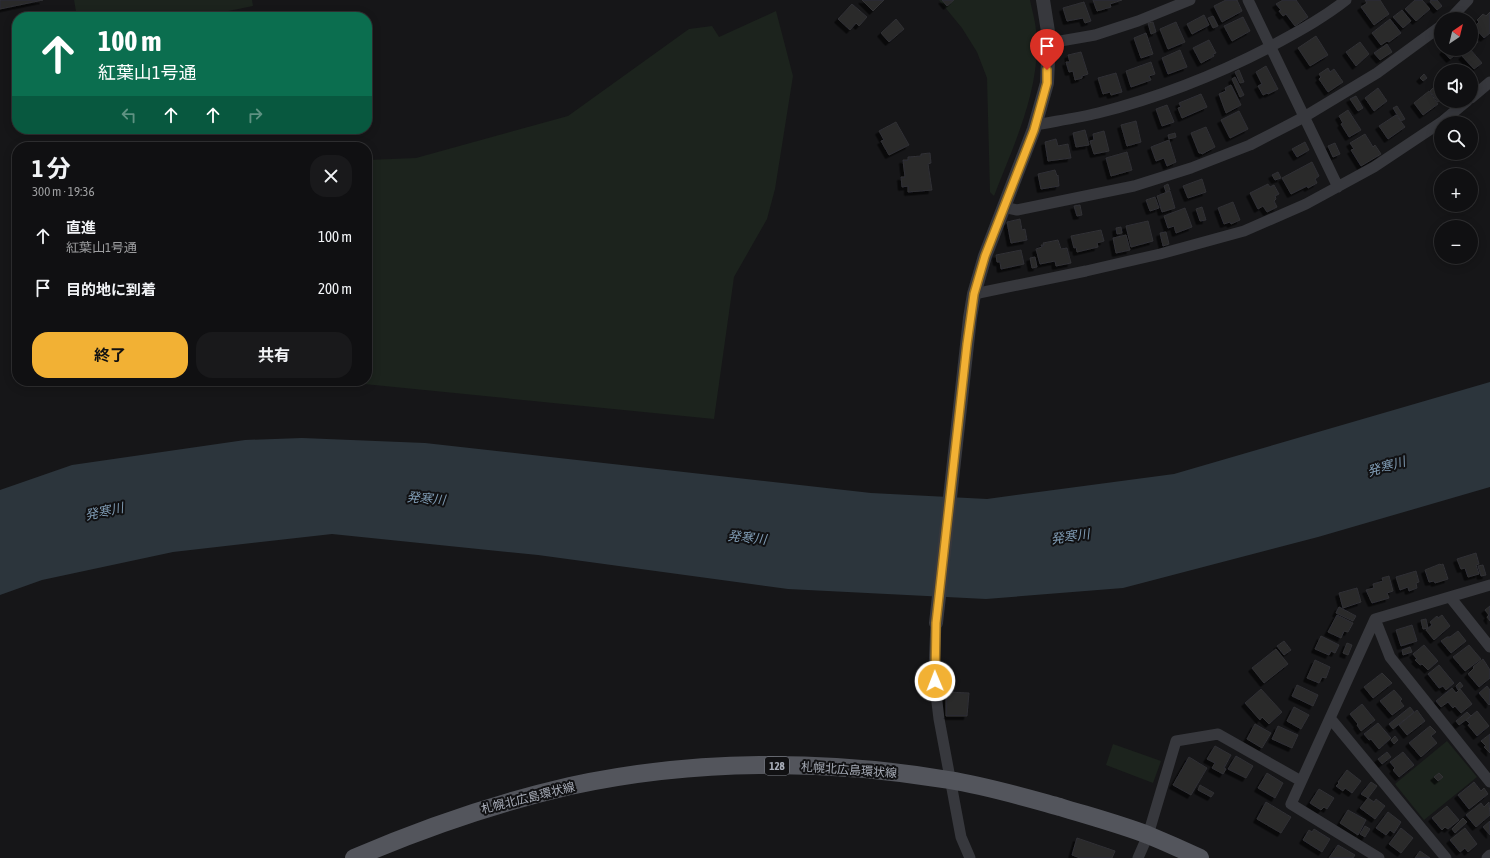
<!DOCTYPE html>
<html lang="ja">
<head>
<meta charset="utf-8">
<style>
  :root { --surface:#101012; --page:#19191b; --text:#f1f3f6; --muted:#9c9d9f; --line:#303032; --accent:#f2b134 }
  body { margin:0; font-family:"Asap Condensed","Noto Sans JP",sans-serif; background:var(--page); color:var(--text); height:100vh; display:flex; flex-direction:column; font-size:15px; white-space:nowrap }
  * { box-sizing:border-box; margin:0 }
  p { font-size:13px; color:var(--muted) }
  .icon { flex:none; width:22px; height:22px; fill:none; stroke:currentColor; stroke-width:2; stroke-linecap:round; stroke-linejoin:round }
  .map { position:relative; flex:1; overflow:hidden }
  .panel { position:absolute; left:12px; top:142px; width:360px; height:244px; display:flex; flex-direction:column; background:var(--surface); border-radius:16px; box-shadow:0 2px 10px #0003,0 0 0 1px var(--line) }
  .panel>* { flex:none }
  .banner { position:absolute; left:12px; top:12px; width:360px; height:122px; border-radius:16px; box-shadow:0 2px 10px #0003,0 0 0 1px var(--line); background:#0b6e4f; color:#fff; overflow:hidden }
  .needle { width:26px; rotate:35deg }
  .fabs { position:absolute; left:1434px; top:12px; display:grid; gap:8px }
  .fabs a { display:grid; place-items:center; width:44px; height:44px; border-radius:50%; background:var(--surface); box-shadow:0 2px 10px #0003,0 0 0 1px var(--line); font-size:20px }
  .pin { position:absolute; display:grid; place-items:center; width:34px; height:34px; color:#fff; margin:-41px -17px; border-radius:50% 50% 50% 0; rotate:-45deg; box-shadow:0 0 4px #0007 }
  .pin .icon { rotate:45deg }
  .me { position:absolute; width:44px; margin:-22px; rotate:359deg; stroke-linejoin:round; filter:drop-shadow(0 0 3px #0008) }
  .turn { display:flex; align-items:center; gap:14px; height:84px; padding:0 20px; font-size:18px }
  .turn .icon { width:52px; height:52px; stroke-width:2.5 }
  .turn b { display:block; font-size:28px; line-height:34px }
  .lanes { display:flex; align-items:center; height:38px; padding:0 20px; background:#0003; justify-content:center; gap:20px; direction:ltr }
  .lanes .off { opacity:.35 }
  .round { display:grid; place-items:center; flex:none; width:42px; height:42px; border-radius:16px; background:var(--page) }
  .summary { display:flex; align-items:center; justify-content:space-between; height:68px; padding:0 20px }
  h1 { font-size:24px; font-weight:700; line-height:30px }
  .primary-button { display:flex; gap:8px; margin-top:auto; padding:8px 20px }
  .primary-button a { flex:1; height:46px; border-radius:16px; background:var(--accent); color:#111; font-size:16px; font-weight:700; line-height:46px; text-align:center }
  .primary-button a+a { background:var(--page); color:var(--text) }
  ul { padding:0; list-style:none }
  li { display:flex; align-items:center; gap:12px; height:52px; padding:0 20px }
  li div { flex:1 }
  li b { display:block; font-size:15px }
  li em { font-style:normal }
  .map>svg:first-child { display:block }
</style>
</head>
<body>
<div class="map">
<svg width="1490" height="858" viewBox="0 0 1490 858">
  <defs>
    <filter id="shadow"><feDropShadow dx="-3.5" dy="3.5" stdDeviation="0" flood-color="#0009"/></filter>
  </defs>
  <rect width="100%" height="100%" fill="#161618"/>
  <path fill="#1c231d" d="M74 0H252L253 6 199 17H77Z
    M939 0H1030C1032 10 1035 20 1036 30 1042 87 1014 144 994 196L990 192 987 78 977 52 962 28Z
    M776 11 793 76 775 189 767 219 734 277 714 419 334 381H367V160L416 158 568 116 689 29 712 26 719 37Z
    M1447 741 1477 777 1424 820 1395 784Z
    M1113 744 1161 761 1153 783 1106 765Z"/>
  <path fill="#2c353c" d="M1490 382V487L1318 537 1123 588 986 599 788 589 538 555 332 534 173 552 42 580 0 595V490L72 465 245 440 302 438 425 443 871 493 987 499 1174 474Z"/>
  <path fill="#29292c" stroke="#303034" filter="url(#shadow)" d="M0 0H43L0 9Z
    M862 0H884L873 11Z
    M942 0H954L947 6Z
    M1093 0H1122L1110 4 1111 7 1097 11Z
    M1226 0H1237L1242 11 1222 22 1214 6Z
    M1283 0H1296L1308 17 1295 26 1286 14 1283 16 1279 11 1281 10 1276 4Z
    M1365 0H1380L1389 14 1374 25 1361 7 1367 3Z
    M1415 0H1422L1430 9 1416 21 1405 9Z
    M1431 0H1437L1442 6 1437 10 1430 2Z
    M1084 2 1091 21 1085 23 1083 18 1067 21 1063 8Z
    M852 4 867 17 859 26 856 23 850 30 838 19Z
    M1402 10 1411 21 1403 28 1393 17Z
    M1490 12V33L1484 38 1474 27 1479 22 1477 20 1483 14 1486 16Z
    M1204 15 1209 25 1192 34 1187 24Z
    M1213 16 1218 26 1213 28 1208 18Z
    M1243 17 1250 31 1232 41 1224 26Z
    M896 19 904 29 889 42 881 33Z
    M1390 19 1401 33 1389 42 1387 41 1381 45 1372 33Z
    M1153 22 1156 32 1151 34 1148 23Z
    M1176 22 1185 42 1168 49 1160 29Z
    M1146 33 1153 54 1141 58 1134 38Z
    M1471 34 1478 42 1471 48Z
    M1316 36 1328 55 1310 66 1298 48Z
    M1209 40 1216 53 1213 54 1214 56 1201 63 1193 48Z
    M1360 42 1369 54 1356 66 1346 52Z
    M1387 44 1392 52 1380 60 1374 53Z
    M1445 49H1448L1454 56 1450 59 1443 51Z
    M1450 49H1462L1455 55Z
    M1470 49 1482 63 1474 69 1462 56Z
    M1180 50 1187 67 1168 74 1162 58Z
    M1081 52 1088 74 1082 76V78L1075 80 1073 71 1069 72 1066 62H1070L1068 55Z
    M1151 62 1155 74 1149 76 1151 80 1131 87 1126 71Z
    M1266 66 1278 89 1268 94 1267 93 1263 95 1258 86 1262 84 1256 72Z
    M1328 68 1330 72 1334 69 1343 82 1328 92 1319 79 1321 77 1319 74Z
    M1239 70 1244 82 1240 83 1235 72Z
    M1471 72 1477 79 1471 84Z
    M1116 73 1122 92 1111 95 1110 92 1103 94 1098 78Z
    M1424 74 1427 78 1423 81 1420 78Z
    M1235 77 1244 95 1240 97 1232 79Z
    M1231 85 1241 105 1226 113 1219 94 1226 91 1225 88Z
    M1434 87 1441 96V100L1438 102 1430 91Z
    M1378 88 1387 101 1374 111 1365 98Z
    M1429 91 1438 104 1423 115 1414 103Z
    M1201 94 1207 107 1182 118 1178 108 1181 107 1179 103Z
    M1356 96 1363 108 1358 111 1350 99Z
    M1167 105 1174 122 1162 126 1156 109Z
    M1397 106 1405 119 1401 121 1393 108Z
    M1348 110 1361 130 1349 137 1341 124 1343 123 1339 116Z
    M1239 111 1248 129 1230 138 1221 120Z
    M1396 115 1405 127 1388 139 1379 126Z
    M1136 121 1141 142 1127 146 1121 125Z
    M896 122 909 145 889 155 881 141 884 140 879 131Z
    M1206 127 1215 147 1202 154 1201 153H1199L1191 133Z
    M1085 130 1089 145 1076 147 1073 133Z
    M1104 131 1109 151 1094 154 1090 141 1094 140 1093 134Z
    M1175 133 1176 137 1169 139 1168 135Z
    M1365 134 1373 147 1375 145 1381 154 1361 166 1351 150 1354 149 1350 143Z
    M1056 139 1058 146 1068 144 1071 158 1048 161 1045 142Z
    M1169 140 1176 162 1167 166 1164 158 1156 161 1151 147Z
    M1305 142 1309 150 1297 157 1292 149Z
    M1335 143 1340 154 1333 157 1328 146Z
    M1127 152 1132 170 1111 176 1106 158Z
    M930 153 931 163 928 164 932 190 908 192V186L902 187 901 177H905L903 160H908V157L921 156V154Z
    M1312 162 1319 176 1315 179 1317 183 1308 188 1307 186 1291 194 1282 178Z
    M1055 170 1057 176 1058 175 1059 186 1041 189 1038 174Z
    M1278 172 1281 178 1275 180 1272 175Z
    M1202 179 1206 192 1188 198 1183 186Z
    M1168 184 1170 190 1166 192 1164 186Z
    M1268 184 1270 187 1274 185 1279 194 1275 196 1276 199 1274 201 1277 207 1267 212 1263 206 1258 209 1250 193Z
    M1170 191 1175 208 1162 212 1157 196Z
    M1155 197 1159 208 1150 211 1146 200Z
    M1233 202 1240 220 1231 224 1230 222 1224 224 1218 208Z
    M1080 205 1082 215 1077 216 1074 206Z
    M1202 207 1206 220 1200 221 1196 209Z
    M1185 208 1192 227 1176 233 1174 226 1168 228 1164 216Z
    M1020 219 1022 230 1025 229 1027 240 1011 243 1007 222Z
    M1148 221 1153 241 1131 247 1126 226Z
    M1121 227 1122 233 1117 234 1116 228Z
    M1101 230 1104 241 1097 243 1098 247 1077 252 1076 247 1074 248 1071 236Z
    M1166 232 1169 244 1163 246 1160 233Z
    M1126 235 1130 250 1116 253 1113 238Z
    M1058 240 1061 249 1067 248 1071 263 1056 266 1055 261 1040 264 1036 249 1042 247 1041 245H1044L1043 243Z
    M1021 250 1024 264 1001 269 1000 262H997L996 255Z
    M1035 257 1037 267 1032 268 1030 258Z
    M1476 553 1479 564 1476 565 1479 574 1468 577 1465 568 1461 569 1457 559Z
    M1440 564 1441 565 1443 564 1448 579 1435 583 1434 581 1429 582 1425 570Z
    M1483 565 1486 575 1481 576 1478 566Z
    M1416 571 1419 582 1416 583 1417 588 1409 591 1408 587 1400 590 1396 577Z
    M1389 576 1393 591 1387 593 1389 598 1372 603 1366 590 1374 588 1373 584 1383 581 1382 578Z
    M1357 588 1361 602 1343 608 1339 593Z
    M1490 606V621L1487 617 1489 615 1485 610Z
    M1339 607 1356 616 1353 621 1336 613Z
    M1337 615 1353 623 1348 632 1344 631 1341 638 1328 632Z
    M1442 615 1450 626 1434 640 1426 630 1432 625 1430 622 1437 616 1438 618Z
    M1426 619 1428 628 1423 629 1421 620Z
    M1412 625 1417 641 1401 646 1396 630Z
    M1458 631 1466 641 1451 653 1441 641 1447 637H1450Z
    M1321 636 1339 645 1335 653 1331 651 1329 655 1315 649Z
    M1284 641 1291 650 1284 655 1277 646Z
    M1347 643 1352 645 1348 655 1343 653Z
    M1424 645 1438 661 1428 670 1422 664 1420 665 1415 660 1417 659 1413 654Z
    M1469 645 1481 659 1465 671 1453 657Z
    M1410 647 1412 652 1403 655 1402 650Z
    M1276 649 1288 664 1264 683 1252 668Z
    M1483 659 1490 670V678L1479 687 1468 674 1474 668 1473 667Z
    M1315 660 1330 667 1326 678 1322 677 1319 683 1307 678Z
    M1439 665 1454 683 1446 690 1443 686 1439 688 1428 674Z
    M1382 673 1392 683 1373 698 1364 687Z
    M1460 682 1463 686 1458 690 1456 686Z
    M1297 685 1318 695 1313 706 1292 696Z
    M1487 686 1490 690V704L1489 705 1479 693Z
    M1452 688 1456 693 1460 689 1472 704 1461 713 1455 706 1453 708 1448 702 1441 707 1436 701Z
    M1261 689 1282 712 1269 724 1262 717 1260 720 1245 703Z
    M1394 690 1402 699 1400 701 1404 706 1392 715 1380 701Z
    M946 692 969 693 967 716H946Z
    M1362 704 1375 720 1361 731 1357 725 1358 724 1350 714Z
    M1294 707 1309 715 1301 729 1287 721Z
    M1410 707 1414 712 1393 729 1389 724Z
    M1417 710 1425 721 1407 735 1399 725Z
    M1477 711 1489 726 1477 736 1468 725 1470 724 1466 720Z
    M1467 712 1471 716 1459 725 1456 721Z
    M1378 723 1391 738 1379 749 1371 739 1369 740 1364 734Z
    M1255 724 1271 733 1262 748 1247 739Z
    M1278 726 1298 735 1292 748 1272 739Z
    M1430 726 1436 732 1431 736 1437 743 1421 757 1409 743Z
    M1490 734V753L1484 747 1486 746 1481 741Z
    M1395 736 1398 740 1394 744 1391 740Z
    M1215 746 1231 755 1224 768 1226 769 1223 774 1212 768 1215 763 1207 759Z
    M1387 752 1391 757 1382 764 1378 759Z
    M1403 752 1414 765 1399 777 1393 770 1395 768 1390 762Z
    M1236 756 1253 766 1246 778 1228 769Z
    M1189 757 1207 768 1191 795 1173 785Z
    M1347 770 1361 781 1352 793 1345 788 1343 791 1336 786 1339 783 1338 782Z
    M1267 773 1283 783 1275 798 1258 788Z
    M1439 773 1443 777 1438 781 1434 777Z
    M1371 782 1377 786 1368 798 1361 794Z
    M1474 782 1481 791 1484 788 1488 794 1469 809 1458 795Z
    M1200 785 1214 793 1211 797 1198 790Z
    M1319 789 1334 798 1327 809 1324 807 1321 810 1310 803Z
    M1368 798 1374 802 1376 799 1385 806 1375 819 1360 808Z
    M1266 802 1291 817 1281 833 1257 819Z
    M1489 802 1490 815 1476 827 1466 815 1481 803 1484 807Z
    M1447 806 1459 820 1448 829 1445 827 1442 830 1432 818Z
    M1348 810 1366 820 1358 835 1340 823Z
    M1388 812 1401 822 1394 833 1390 830 1386 835 1376 828Z
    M1463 818 1467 822 1455 833 1452 829Z
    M1490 821V835L1483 827Z
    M1365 826 1370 829 1365 837 1360 834Z
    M1401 828 1413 838 1401 853 1389 844Z
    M1465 828 1477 844 1468 852 1465 848 1460 852 1450 840Z
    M1314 829 1330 839 1322 852 1303 840 1309 830 1312 832Z
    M1077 838 1115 851 1112 858H1080L1072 855Z
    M1338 845 1355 855 1353 858H1329Z
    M1420 851 1430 858H1415Z"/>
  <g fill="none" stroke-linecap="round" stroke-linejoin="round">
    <path stroke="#37383d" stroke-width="11" d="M1248 0 1338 187
      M1450 19 1468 0
      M1049 43 1095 35 1138 21 1190 0
      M1471 98 1490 82
      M1035 125C1056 121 1078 118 1098 113 1157 98 1214 76 1268 48 1295 33 1322 19 1346 0
      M1003 207 1017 210 1134 186 1191 168 1250 145 1304 117 1377 73 1441 26
      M974 294 1086 271 1160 254 1244 231 1306 204 1374 167 1443 121 1467 101
      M1450 597 1490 647
      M1375 619 1390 657 1490 782
      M936 623 934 669 936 694 939 719 961 837 970 858
      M1330 718 1446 858
      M1138 858 1148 835 1176 741 1218 734 1301 781
      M1379 858 1291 804 1375 619 1490 585
      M1487 858 1490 855"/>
    <path stroke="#37383d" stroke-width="14" d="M936 623 970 318 974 294 985 256 1034 129 1047 83 1049 38 1043 0"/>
    <path stroke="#53555c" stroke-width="18" d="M354 858C424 828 496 803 570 786 694 759 825 759 949 780 987 786 1024 797 1060 807 1089 816 1119 824 1148 835 1165 842 1183 850 1200 858"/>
  </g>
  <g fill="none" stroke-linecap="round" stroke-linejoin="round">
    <g stroke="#9d7322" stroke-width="10">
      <path id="route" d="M935 681 936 623 967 344 974 294 985 256 1034 130 1047 83V70"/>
    </g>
    <use href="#route" stroke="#f2b134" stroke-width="7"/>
  </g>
  <g text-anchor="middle" stroke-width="4" stroke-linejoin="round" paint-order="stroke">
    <rect fill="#111113" stroke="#7b7e86" stroke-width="1" x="765" y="757" width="24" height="18" rx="3"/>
    <g font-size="11" font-weight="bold" fill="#a8adb8">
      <text x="777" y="770">128</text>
    </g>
    <g font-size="12" fill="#a8adb8" stroke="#111113">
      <text transform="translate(849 770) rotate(4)" y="4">札幌北広島環状線</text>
      <text transform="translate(528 798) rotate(-14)" y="4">札幌北広島環状線</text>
    </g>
    <g font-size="13" font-style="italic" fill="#7f9bb3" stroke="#111113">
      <text transform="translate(1386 466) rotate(-16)" y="5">発寒川</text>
      <text transform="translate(426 498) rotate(5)" y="5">発寒川</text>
      <text transform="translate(104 511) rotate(-12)" y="5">発寒川</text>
      <text transform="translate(1070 536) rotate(-8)" y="5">発寒川</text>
      <text transform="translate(747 537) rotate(6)" y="5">発寒川</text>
    </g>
  </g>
</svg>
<div class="fabs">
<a><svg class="needle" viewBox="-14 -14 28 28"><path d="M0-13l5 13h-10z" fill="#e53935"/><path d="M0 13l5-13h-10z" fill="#9c9d9f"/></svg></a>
<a><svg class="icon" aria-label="sound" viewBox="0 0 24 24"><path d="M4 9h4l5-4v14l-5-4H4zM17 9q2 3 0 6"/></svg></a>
<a><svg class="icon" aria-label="search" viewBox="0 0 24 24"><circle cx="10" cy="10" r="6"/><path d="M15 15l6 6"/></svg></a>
<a>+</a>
<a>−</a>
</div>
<div class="pin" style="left:1047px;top:70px;background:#d93025"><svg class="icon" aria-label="arrive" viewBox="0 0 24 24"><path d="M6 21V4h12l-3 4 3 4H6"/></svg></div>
<svg class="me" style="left:935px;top:681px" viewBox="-20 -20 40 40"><circle r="17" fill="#f2b134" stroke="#fff" stroke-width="3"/><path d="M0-11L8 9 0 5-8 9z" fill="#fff"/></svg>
<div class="banner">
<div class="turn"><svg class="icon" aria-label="ahead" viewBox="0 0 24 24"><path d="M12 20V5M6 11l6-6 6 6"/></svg><div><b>100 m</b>紅葉山1号通</div></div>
<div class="lanes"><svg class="icon off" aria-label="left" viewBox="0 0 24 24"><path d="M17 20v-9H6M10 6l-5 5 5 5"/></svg><svg class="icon" aria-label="ahead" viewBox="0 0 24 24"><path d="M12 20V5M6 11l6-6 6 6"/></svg><svg class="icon" aria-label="ahead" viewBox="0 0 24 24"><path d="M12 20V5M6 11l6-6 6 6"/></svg><svg class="icon off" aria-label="right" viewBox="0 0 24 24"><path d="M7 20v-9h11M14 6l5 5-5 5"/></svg></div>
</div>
<section class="panel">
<div class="summary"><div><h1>1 分</h1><p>300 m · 19:36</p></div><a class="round"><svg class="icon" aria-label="close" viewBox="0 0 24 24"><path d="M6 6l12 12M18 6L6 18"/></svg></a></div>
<ul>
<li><svg class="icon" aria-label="ahead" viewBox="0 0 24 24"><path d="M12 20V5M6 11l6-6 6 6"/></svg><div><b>直進</b><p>紅葉山1号通</p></div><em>100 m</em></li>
<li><svg class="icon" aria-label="arrive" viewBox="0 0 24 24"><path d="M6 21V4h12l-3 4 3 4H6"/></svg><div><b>目的地に到着</b></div><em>200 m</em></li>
</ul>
<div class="primary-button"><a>終了</a><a>共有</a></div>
</section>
</div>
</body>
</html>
